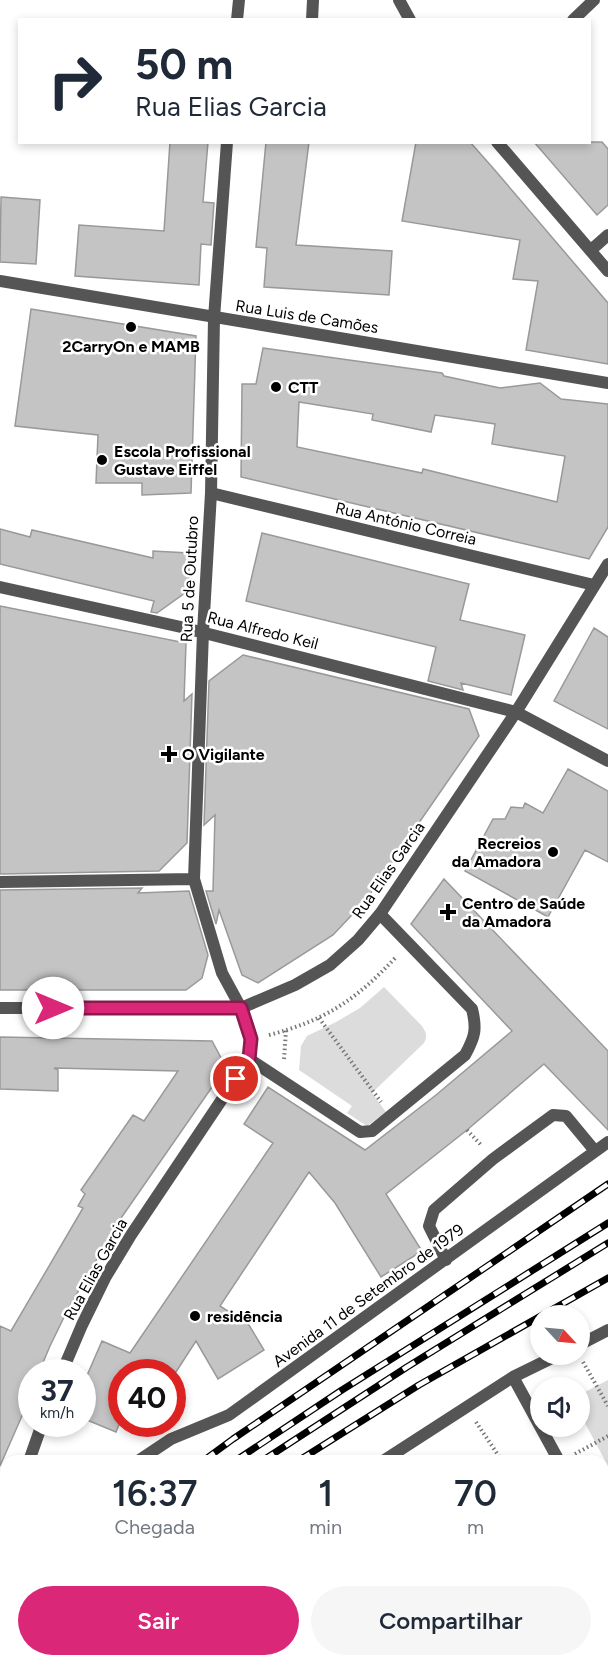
<!DOCTYPE html>
<html lang="pt">
<head>
<meta charset="utf-8">
<style>
  :root { --surface:#fff; --page:#f6f6f7; --text:#1f2937; --muted:#747a83; --accent:#db2777 }
  body { margin:0; font-family:Figtree,sans-serif; background:var(--page); color:var(--text); height:100vh; display:flex; flex-direction:column; font-size:22px; white-space:nowrap }
  * { box-sizing:border-box; margin:0 }
  p { font-size:20px; color:var(--muted) }
  .icon { flex:none; width:33px; height:33px; fill:none; stroke:currentColor; stroke-width:2; stroke-linecap:round; stroke-linejoin:round }
  .map { position:relative; flex:1; overflow:hidden }
  .drawer { position:absolute; left:0px; top:1455px; width:609px; height:212px; display:flex; flex-direction:column; background:var(--surface); border-radius:18px 18px 0 0; box-shadow:0 3px 9px #0003 }
  .drawer>* { flex:none }
  .hud { position:absolute; left:18px; top:18px; width:573px; height:126px; border-radius:0px; box-shadow:0 3px 9px #0003; background:#fff; color:var(--text); overflow:hidden }
  .needle { width:39px; rotate:116deg }
  .tools { position:absolute; left:530px; top:1305px; display:grid; gap:12px }
  .tools a { display:grid; place-items:center; width:60px; height:60px; border-radius:50%; background:var(--surface); box-shadow:0 3px 9px #0003; font-size:30px }
  .speed { position:absolute; left:18px; top:1359px; display:flex; gap:12px; font-size:30px; font-weight:700; text-align:center }
  .speed>* { display:grid; place-content:center; width:78px; height:78px; border-radius:50%; background:var(--surface); box-shadow:0 3px 9px #0003; line-height:1 }
  .speed small { font-size:15px; font-weight:400 }
  .speed .limit { border:9px solid #d22; background:#fff; color:#111 }
  .pin { position:absolute; display:grid; place-items:center; width:51px; height:51px; color:#fff; margin:-26px; border:3px solid #fff; border-radius:50%; box-shadow:0 2px 6px #0007 }
  .me { position:absolute; width:66px; margin:-33px; rotate:90deg; stroke-linejoin:round; filter:drop-shadow(0 0 4px #0008) }
  .turn { display:flex; align-items:center; gap:21px; height:126px; padding:0 18px; font-size:27px }
  .turn .icon { width:78px; height:78px; stroke-width:2.5 }
  .turn b { display:block; font-size:42px; line-height:51px }
  .eta { display:flex; justify-content:space-evenly; align-items:center; height:102px; text-align:center }
  .eta b { font-size:36px; font-weight:600; line-height:42px }
  .cta { display:flex; gap:12px; margin-top:auto; padding:12px 18px }
  .cta a { flex:1; height:69px; border-radius:36px; background:var(--accent); color:#fff; font-size:24px; font-weight:600; line-height:69px; text-align:center }
  .cta a+a { background:var(--page); color:var(--text) }
  .map>svg:first-child { display:block }
</style>
</head>
<body>
<div class="map">
<svg width="608" height="1666" viewBox="0 0 608 1666">
  <rect width="100%" height="100%" fill="#fff"/>
  <path fill="#dcdcdc" d="M384 987 422 1026C426 1032 428 1036 424 1043L372 1093 386 1112 367 1126 347 1113 352 1106 299 1070 301 1046 307 1036 336 1022 360 1008Z
    M608 1380V1466L579 1412V1395Z"/>
  <path fill="#c4c4c4" stroke="#999" stroke-width="1.5" fill-rule="evenodd" d="M170 142H208L203 202 214 203 211 245 201 244 199 285 75 276 79 225 164 231Z
    M266 142H309L296 245 392 251 389 295 264 287 267 248 256 247Z
    M416 142H470L493 168 608 303V364L526 350 538 281 513 279 520 240 402 221Z
    M534 142H602L608 149V205L597 215Z
    M1 197 40 200 36 264 0 262Z
    M31 309 196 336 191 493 142 495V483H96L98 435 15 426Z
    M263 348 442 373 444 376 500 388 540 383 561 399 608 404V527L589 559 241 477 242 384H256ZM299 402 373 414 372 420 431 432 435 415 495 424 492 444 565 456 557 502 423 469 422 473 297 447Z
    M0 529 30 537 32 530 153 558V551L189 553V590L157 613 151 612 154 601 0 564Z
    M262 533 469 584 460 620 525 635 511 695 461 683 463 690 428 681 436 647 246 601Z
    M0 606 186 643 184 701 192 694 187 843 159 871 0 874Z
    M594 628 608 637V729L554 701Z
    M243 655 469 709 479 736 407 840 406 839 407 840 366 900 333 935 258 983 242 975 219 910 216 924 206 891H213L215 815 204 825 209 681Z
    M568 769 608 791V862L585 850 548 917 465 871 493 819H505L511 807 523 808 525 803 543 813Z
    M444 879 608 1051V1130L544 1064 467 1130 386 1194 422 1251 381 1277 335 1203 309 1172 220 1306 249 1325 264 1350 218 1379 196 1341 176 1372H122V1417L116 1432 82 1418V1387L102 1341 130 1353 273 1143 244 1124 268 1087 365 1150 436 1095 512 1031 411 924Z
    M142 888 138 893 189 891 208 955 202 978 186 990H0V890Z
    M0 1037 212 1041 226 1067 119 1221 68 1309 50 1346 39 1372H32V1393L0 1466V1326L11 1331 83 1208 78 1206 85 1194 81 1190 133 1115 144 1121 178 1071 54 1068 58 1070V1091L0 1089Z"/>
  <g fill="none" stroke-linecap="round" stroke-linejoin="round">
    <path stroke="#777" stroke-width="4" stroke-dasharray="1.5 3" stroke-linecap="butt" d="M319 1018 381 1102
      M269 1035C326 1020 356 1000 396 957
      M284 1059 286 1030
      M467 1130 481 1145
      M583 1362 608 1406
      M476 1422 502 1461
      M575 1454 608 1436"/>
    <path stroke="#555" stroke-width="10" d="M361 1666 372 1660"/>
    <path stroke="#555" stroke-width="12" d="M249 1059 360 1132 372 1131 465 1055C475 1037 477 1029 472 1009L380 914"/>
    <path stroke="#555" stroke-width="12" d="M399 0 410 20
      M237 20 239 0
      M312 20 313 0
      M573 20 594 0
      M497 142 608 271
      M591 250 608 235
      M211 493 594 585
      M0 587 181 627 516 712 608 761
      M0 882 194 879
      M446 1260 429 1226 434 1210 493 1159 553 1115 566 1116 595 1151
      M579 1345 608 1330
      M62 1372 82 1325 105 1278 131 1235 249 1059 251 1039 241 1008 222 973 194 879 203 632 211 493 214 318 227 142
      M513 1377 559 1461
      M29 1461 42 1424
      M138 1461 171 1439 229 1415 608 1142
      M383 1461 513 1377 560 1354
      M603 1541 608 1550
      M0 1543 6 1526
      M0 1555 6 1551
      M173 1660 176 1666
      M308 1660 312 1666
      M548 1660 551 1666
      M78 1666 86 1660
      M566 1666 600 1660"/>
    <path stroke="#555" stroke-width="12" d="M0 281 608 383
      M0 1008H241L295 985 330 965 358 940 380 914 516 712 608 564"/>
    <g stroke="#000" stroke-width="7">
      <path id="rail" d="M203 1461 233 1439 608 1184
        M235 1461 342 1390 608 1223
        M262 1461 407 1367 608 1243
        M298 1461 419 1385 608 1278
        M0 1613 6 1608
        M0 1633 6 1628
        M0 1653 6 1648
        M11 1666 18 1660"/>
    </g>
    <use href="#rail" stroke="#fff" stroke-width="4.5" stroke-dasharray="14" stroke-linecap="butt"/>
  </g>
  <g fill="none" stroke-linecap="round" stroke-linejoin="round">
    <g stroke="#8e194d" stroke-width="15">
      <path id="route" d="M53 1008H241L251 1039 249 1059 236 1079"/>
    </g>
    <use href="#route" stroke="#db2777" stroke-width="10"/>
  </g>
  <g fill="#000" stroke="#fff" stroke-width="2">
    <circle cx="131" cy="327" r="6"/>
    <circle cx="276" cy="387" r="6"/>
    <circle cx="102" cy="460" r="6"/>
    <path d="M166 745h6v6h6v6h-6v6h-6v-6h-6v-6h6z"/>
    <circle cx="553" cy="852" r="6"/>
    <path d="M445 903h6v6h6v6h-6v6h-6v-6h-6v-6h6z"/>
    <circle cx="195" cy="1316" r="6"/>
  </g>
  <g text-anchor="middle" stroke-width="5" stroke-linejoin="round" paint-order="stroke">
    <g font-size="16" fill="#000" stroke="#fff">
      <text transform="translate(307 316) rotate(9)" y="6">Rua Luis de Camões</text>
      <text transform="translate(406 523) rotate(13)" y="6">Rua António Correia</text>
      <text transform="translate(189 579) rotate(-87)" y="6">Rua 5 de Outubro</text>
      <text transform="translate(263 630) rotate(14)" y="6">Rua Alfredo Keil</text>
      <text transform="translate(388 870) rotate(-55)" y="6">Rua Elias Garcia</text>
      <text transform="translate(95 1269) rotate(-61)" y="6">Rua Elias Garcia</text>
      <text transform="translate(368 1295) rotate(-36)" y="6">Avenida 11 de Setembro de 1979</text>
    </g>
    <g font-size="16" font-weight="bold" fill="#000" stroke="#fff" text-anchor="start">
      <text x="131" y="352" text-anchor="middle">2CarryOn e MAMB</text>
      <text x="288" y="393">CTT</text>
      <text x="114" y="457">Escola Profissional<tspan x="114" dy="18">Gustave Eiffel</tspan></text>
      <text x="182" y="760">O Vigilante</text>
      <text x="541" y="849" text-anchor="end">Recreios<tspan x="541" dy="18">da Amadora</tspan></text>
      <text x="462" y="909">Centro de Saúde<tspan x="462" dy="18">da Amadora</tspan></text>
      <text x="207" y="1322">residência</text>
    </g>
  </g>
</svg>
<div class="tools">
<a><svg class="needle" viewBox="-14 -14 28 28"><path d="M0-13l5 13h-10z" fill="#e53935"/><path d="M0 13l5-13h-10z" fill="#747a83"/></svg></a>
<a><svg class="icon" aria-label="sound" viewBox="0 0 24 24"><path d="M4 9h4l5-4v14l-5-4H4zM17 9q2 3 0 6"/></svg></a>
</div>
<div class="speed"><div>37<small>km/h</small></div><div class="limit">40</div></div>
<div class="pin" style="left:236px;top:1079px;background:#d93025"><svg class="icon" aria-label="arrive" viewBox="0 0 24 24"><path d="M6 21V4h12l-3 4 3 4H6"/></svg></div>
<svg class="me" style="left:53px;top:1008px" viewBox="-20 -20 40 40"><circle r="19" fill="#fff"/><path d="M0-13L10 11 0 6-10 11z" fill="#db2777"/></svg>
<div class="hud">
<div class="turn"><svg class="icon" aria-label="right" viewBox="0 0 24 24"><path d="M7 20v-9h11M14 6l5 5-5 5"/></svg><div><b>50 m</b>Rua Elias Garcia</div></div>
</div>
<section class="drawer">
<div class="eta">
<div><b>16:37</b><p>Chegada</p></div>
<div><b>1</b><p>min</p></div>
<div><b>70</b><p>m</p></div>
</div>
<div class="cta"><a>Sair</a><a>Compartilhar</a></div>
</section>
</div>
</body>
</html>
